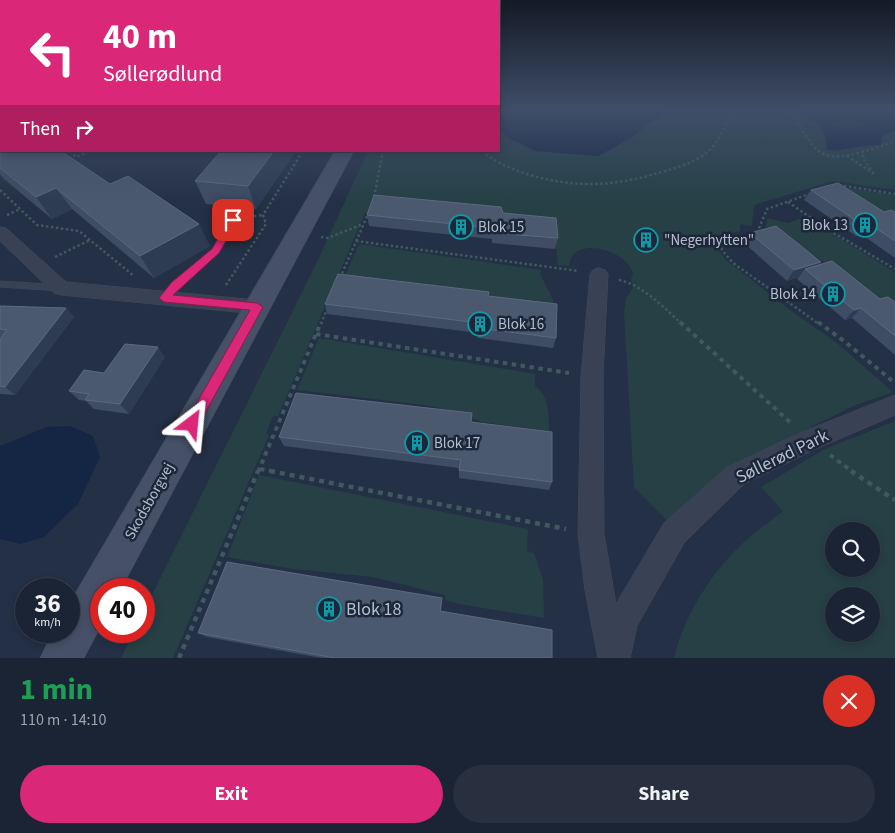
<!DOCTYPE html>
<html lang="en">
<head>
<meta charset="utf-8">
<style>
  :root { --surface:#1b2434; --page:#283040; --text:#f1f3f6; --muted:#a0a4ac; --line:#39414f; --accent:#db2777 }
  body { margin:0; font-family:"Source Sans 3",sans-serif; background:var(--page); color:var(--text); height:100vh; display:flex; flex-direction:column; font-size:19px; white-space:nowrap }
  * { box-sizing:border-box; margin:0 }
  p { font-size:16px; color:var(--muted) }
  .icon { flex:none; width:28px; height:28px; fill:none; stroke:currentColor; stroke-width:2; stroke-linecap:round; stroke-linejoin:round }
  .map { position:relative; height:658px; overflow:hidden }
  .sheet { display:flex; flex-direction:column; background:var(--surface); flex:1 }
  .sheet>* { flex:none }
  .hud { position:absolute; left:0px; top:0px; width:500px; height:152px; box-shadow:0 2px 8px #0003,0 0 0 1px var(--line); background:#db2777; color:#fff; overflow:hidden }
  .controls { position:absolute; left:825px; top:522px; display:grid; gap:10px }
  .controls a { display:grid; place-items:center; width:55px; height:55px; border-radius:50%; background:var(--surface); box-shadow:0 2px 8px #0003,0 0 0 1px var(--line); font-size:25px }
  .speed { position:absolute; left:15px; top:578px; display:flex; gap:10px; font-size:25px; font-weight:700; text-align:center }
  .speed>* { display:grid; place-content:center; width:65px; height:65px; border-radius:50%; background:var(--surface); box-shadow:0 2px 8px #0003,0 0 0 1px var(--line); line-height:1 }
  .speed small { font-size:12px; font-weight:400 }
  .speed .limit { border:8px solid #d22; background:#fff; color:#111 }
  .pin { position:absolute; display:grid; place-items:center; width:42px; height:42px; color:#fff; margin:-21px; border-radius:10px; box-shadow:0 2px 8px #0006 }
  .me { position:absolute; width:55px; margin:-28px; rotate:29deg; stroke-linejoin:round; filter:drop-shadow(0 0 4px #0008) }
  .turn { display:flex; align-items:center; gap:18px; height:105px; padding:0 20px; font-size:22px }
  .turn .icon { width:65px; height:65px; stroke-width:2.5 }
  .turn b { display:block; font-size:35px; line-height:42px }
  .then { display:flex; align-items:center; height:48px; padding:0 20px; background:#0003; gap:10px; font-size:19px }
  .round { display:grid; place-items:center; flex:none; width:52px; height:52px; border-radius:26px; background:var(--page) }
  .summary { display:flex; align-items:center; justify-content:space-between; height:85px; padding:0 20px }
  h1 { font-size:30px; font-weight:700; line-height:38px; color:#1e9e55 }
  .action { display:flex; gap:10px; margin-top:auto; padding:10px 20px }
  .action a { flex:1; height:58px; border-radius:30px; background:var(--accent); color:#fff; font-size:20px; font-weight:700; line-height:58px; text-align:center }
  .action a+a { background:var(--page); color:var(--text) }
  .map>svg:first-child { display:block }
</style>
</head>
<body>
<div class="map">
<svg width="895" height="658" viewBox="0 0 895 658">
  <rect width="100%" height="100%" fill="#243045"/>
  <path fill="#264046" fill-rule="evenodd" d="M665 110H793L814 118 827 139 828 150C846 151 862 144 880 145L882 135 895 131V190L833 181 754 205 752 226 740 224V231L717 238 719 251 725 259 790 310 837 343 893 392 853 406 743 461 723 473 690 499 669 522 634 487 624 312 626 298 633 288 631 280 633 273C624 247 571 236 569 266L558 265 554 228 558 223 551 221 365 213 278 416H273L266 434 269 435 173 658H121L134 631H144V611L318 260 368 151H499V129L510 139 536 151 598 156 631 138Z
    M841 187 895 195V221Z
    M805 217 895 272V311L776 229 766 227 767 218 788 223Z
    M359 244 541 270 540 274 553 300V305L343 281Z
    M319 338 535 374V386C549 395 549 416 549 431L482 422 471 418V414L424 405 297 390Z
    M895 421V658H674C681 623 709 576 735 551 749 536 767 524 783 511L761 487 823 450ZM834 531H871V569H834ZM834 596H871V634H834Z
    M259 475 528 529 527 551 534 553 543 580 544 618 459 604 446 600 445 595 373 577 293 569 227 557Z"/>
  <path fill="#152645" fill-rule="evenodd" d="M499 110H665L631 138 598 156 536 151 510 139 499 129Z
    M793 110H895V131L883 135 881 145C862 144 846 151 827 150 827 127 813 117 793 110ZM843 112 858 117 867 124C854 130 845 130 831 125L829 121 837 114Z
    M70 426 93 436 100 457 78 504 44 537 21 544 0 539V446L47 427Z"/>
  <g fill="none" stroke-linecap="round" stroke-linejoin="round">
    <g stroke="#424b5e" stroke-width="1">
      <path id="lane" d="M233 217 237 220 219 253 179 287 167 300H161L159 298 161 296 173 283 213 249 229 220Z
        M0 281 61 285 66 288 61 291 0 287Z"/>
    </g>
    <g stroke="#424b5e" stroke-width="1">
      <path id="street" d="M0 227 6 228 66 282 257 300 264 302 267 307 264 312 257 314 61 295 54 293 0 241Z
        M599 268 605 270 608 274 603 377 604 534 616 604 664 523 726 468 802 432 895 395V415L818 448 744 484 684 543 637 626 630 658H598L585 590 578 534 581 377 590 274 593 270Z"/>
    </g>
    <g stroke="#424b5e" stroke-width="1">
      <path id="secondary" d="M335 151H354L121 589H101V626L84 658H40L53 631H69V604Z"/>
    </g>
    <path stroke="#3f595e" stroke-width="2.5" stroke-dasharray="2.5 2.5" stroke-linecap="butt" d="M782 110C795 116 798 123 805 134 810 142 815 150 824 154 839 162 879 147 895 141
      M70 151 76 157 90 151
      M482 151C497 163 511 169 530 175 578 189 617 186 665 171 679 167 696 162 707 152 720 142 725 124 733 110
      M847 156 873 173 863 158V150
      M839 185 895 194
      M0 190 37 225 79 231 134 276
      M374 197 383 151
      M788 202 827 229 895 269
      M7 215 20 209
      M249 217 263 215
      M757 233 767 209 812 193
      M751 235 721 244 722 250 733 263 819 324
      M321 237 328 238 363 224
      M356 241 579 271
      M55 257 90 240
      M340 278 369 212
      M619 280C643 285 664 308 682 324
      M226 285 266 224 263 215 303 151
      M321 324 327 309"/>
    <path stroke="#3f595e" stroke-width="4" stroke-dasharray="4.5 4.5" stroke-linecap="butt" d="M680 322 792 424
      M818 322 844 341 895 383
      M316 334 569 373
      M830 455 853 472
      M260 469 277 472
      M258 472 321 322"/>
    <path stroke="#3f595e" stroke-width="4.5" stroke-dasharray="5 5" stroke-linecap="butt" d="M270 471 566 529
      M851 471 895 500
      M179 658 258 471"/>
    <use href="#lane" fill="#394254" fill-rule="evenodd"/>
    <use href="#street" fill="#394254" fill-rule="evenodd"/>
    <use href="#secondary" fill="#465168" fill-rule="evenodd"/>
  </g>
  <path fill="#3e4d64" d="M0 110 110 184 210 246 154 278 72 209 52 219 4 179 0 174Z
    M296 151 256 209 206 204 195 181Z
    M811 190 884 212H895V258L861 234 856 236 804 200Z
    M503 213 558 238 555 249 492 243V239L369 226 367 215Z
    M750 233 821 262 820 264 880 299 895 302V355L852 318 845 320 797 279 799 277 787 281 744 243Z
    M489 296 556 338 553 348 478 338V333L327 314 325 304Z
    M0 306 66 308 74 317 15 395 0 394V339L1 337H0Z
    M165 357 129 414 94 409 86 401 79 400 69 391 104 373Z
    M471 422 552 482 549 490 459 478V468L284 446 279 437Z
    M442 603 441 611 552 658H321L207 637 198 633Z"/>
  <path fill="#2e3c53" d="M1 135V151H40L0 167V136Z
    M274 151H296L256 209 248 186Z
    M56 188 72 209 52 219 36 197Z
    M199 224 210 246 154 278 140 256Z
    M870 224 861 234 856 236 864 226Z
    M821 262 813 273 805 269 799 277 787 281 794 270Z
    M66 308 74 317 15 395 5 387Z
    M861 308 852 318 845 320 854 310Z
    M158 347 165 357 129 414 120 404Z"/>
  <path fill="#4b596f" stroke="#5c697e" d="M0 110H1V135L0 136Z
    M3 151H61L110 184 128 176 199 224 140 256 56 188 36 197 0 168V152Z
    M221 151H274L248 186 195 181Z
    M838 183 884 212 891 210 895 212V241L870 224 864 226 811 190Z
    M374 195 501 207 503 213 556 218 558 238 493 233V228L367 215Z
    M776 226 821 262 794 270 750 233Z
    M832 261 880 299 888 297 895 302V336L861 308 854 310 805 269Z
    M338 274 489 292 488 296 557 304 556 338 478 328 479 323 325 304Z
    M0 306H1L66 308 5 387 0 386V339L7 330 0 329Z
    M125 344 158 347 120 404 85 400 89 394 69 391 84 370 104 373Z
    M296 393 472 413 471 422 552 432V482L459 470 461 460 279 437Z
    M227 562 442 598 440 611 552 630V658H335L198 633Z"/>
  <linearGradient id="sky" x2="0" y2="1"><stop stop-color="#141a26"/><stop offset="0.54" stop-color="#3f4e68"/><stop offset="1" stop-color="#3f4e68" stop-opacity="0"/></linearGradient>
  <rect width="895" height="202" fill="url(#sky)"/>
  <path fill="#db2777" stroke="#8e194d" d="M233 217 238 220 219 253 173 295 257 303 263 307 197 428 192 430 187 428 185 424 187 420 250 310 164 302 159 298 172 282 212 249 230 218Z"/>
  <defs>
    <g id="building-ring" transform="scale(1.25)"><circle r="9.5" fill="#1d273a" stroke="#0f9aa8" stroke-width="1.5"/><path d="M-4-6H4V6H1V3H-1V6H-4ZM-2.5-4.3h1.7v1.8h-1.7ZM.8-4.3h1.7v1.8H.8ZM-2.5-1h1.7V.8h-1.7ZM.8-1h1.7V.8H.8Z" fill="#0f9aa8"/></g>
  </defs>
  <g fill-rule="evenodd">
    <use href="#building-ring" x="865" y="225"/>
    <use href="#building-ring" x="461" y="227"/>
    <use href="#building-ring" x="646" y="240"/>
    <use href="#building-ring" x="833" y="294"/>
    <use href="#building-ring" x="480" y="324"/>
    <use href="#building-ring" x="417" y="443"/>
    <use href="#building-ring" x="329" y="609"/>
  </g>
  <g text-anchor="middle" stroke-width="5" stroke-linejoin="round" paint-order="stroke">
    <g font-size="15" fill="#b6bece" stroke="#1d273a" text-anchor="start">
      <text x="848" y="230" text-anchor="end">Blok 13</text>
      <text x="478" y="232">Blok 15</text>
      <text x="664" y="245">"Negerhytten"</text>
      <text x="816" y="299" text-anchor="end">Blok 14</text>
      <text x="498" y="329">Blok 16</text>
      <text x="434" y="448">Blok 17</text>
    </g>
    <g font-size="15" fill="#b6bece" stroke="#1d273a">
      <text transform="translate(149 501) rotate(-61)" y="5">Skodsborgvej</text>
    </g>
    <g font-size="18" fill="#b6bece" stroke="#1d273a">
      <text transform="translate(782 456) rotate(-26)" y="6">Søllerød Park</text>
    </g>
    <g font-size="18" fill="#b6bece" stroke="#1d273a" text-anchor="start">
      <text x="346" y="615">Blok 18</text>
    </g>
  </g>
</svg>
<div class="controls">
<a><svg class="icon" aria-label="search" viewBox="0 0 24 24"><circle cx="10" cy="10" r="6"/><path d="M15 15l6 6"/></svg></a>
<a><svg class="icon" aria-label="layers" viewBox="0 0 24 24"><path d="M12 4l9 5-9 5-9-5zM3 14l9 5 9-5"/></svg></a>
</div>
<div class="speed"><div>36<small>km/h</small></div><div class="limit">40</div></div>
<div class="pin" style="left:233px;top:220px;background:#d93025"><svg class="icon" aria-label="arrive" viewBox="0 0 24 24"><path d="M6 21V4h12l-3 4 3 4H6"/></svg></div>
<svg class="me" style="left:192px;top:424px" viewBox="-20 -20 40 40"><path d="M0-17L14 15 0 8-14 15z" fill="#db2777" stroke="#fff" stroke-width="4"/></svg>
<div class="hud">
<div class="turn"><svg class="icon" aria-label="left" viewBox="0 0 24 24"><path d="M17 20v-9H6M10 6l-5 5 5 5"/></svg><div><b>40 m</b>Søllerødlund</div></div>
<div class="then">Then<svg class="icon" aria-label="right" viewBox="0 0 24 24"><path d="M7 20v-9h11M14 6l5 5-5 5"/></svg></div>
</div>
</div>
<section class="sheet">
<div class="summary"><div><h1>1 min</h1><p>110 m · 14:10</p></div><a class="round" style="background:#d93025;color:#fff"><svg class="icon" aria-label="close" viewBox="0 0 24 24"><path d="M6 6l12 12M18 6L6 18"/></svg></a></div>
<div class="action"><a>Exit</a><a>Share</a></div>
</section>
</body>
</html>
